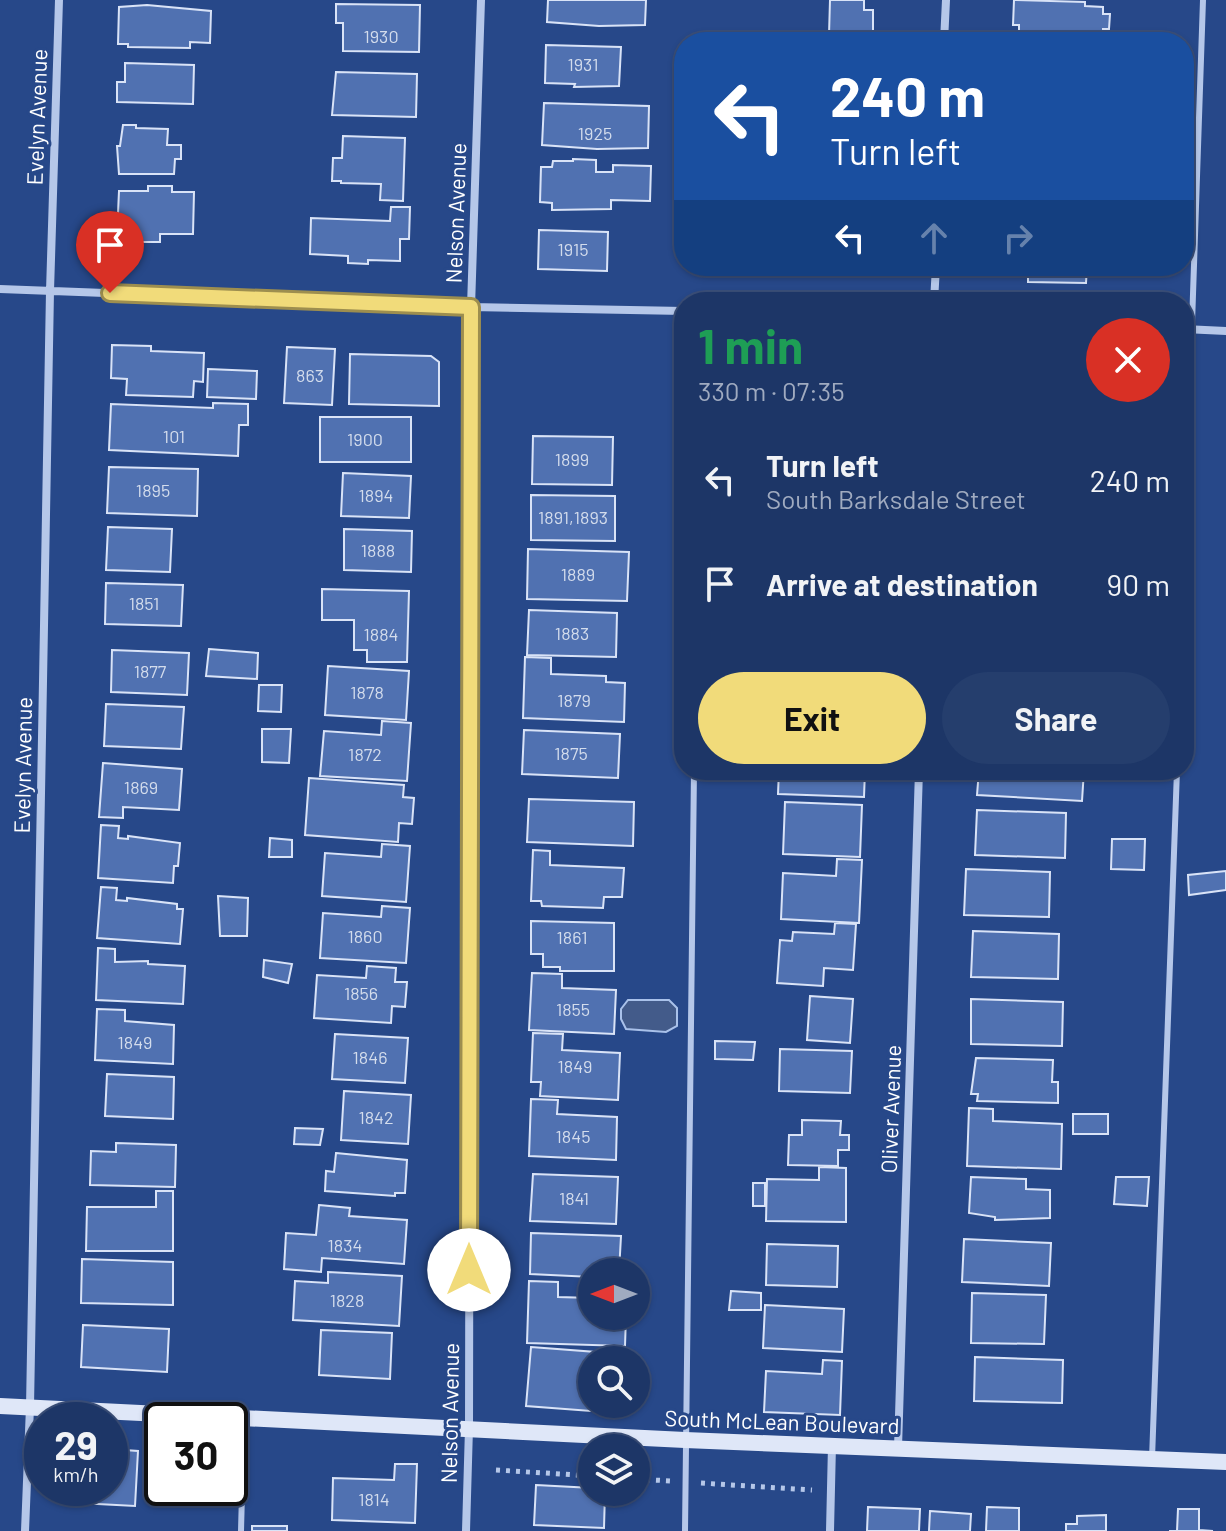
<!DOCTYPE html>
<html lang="en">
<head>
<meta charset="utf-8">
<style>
  :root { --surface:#1d3667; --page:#253e6d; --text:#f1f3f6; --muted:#a0abc0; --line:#3b507b; --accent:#f1db7a }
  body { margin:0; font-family:Barlow,sans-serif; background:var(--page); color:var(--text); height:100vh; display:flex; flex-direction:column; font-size:30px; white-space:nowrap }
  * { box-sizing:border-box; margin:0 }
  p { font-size:26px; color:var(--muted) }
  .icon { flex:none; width:44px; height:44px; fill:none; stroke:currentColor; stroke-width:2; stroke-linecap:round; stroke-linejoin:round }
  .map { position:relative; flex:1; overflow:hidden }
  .drawer { position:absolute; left:674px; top:292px; width:520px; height:488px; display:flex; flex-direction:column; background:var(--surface); border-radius:32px; box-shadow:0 2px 6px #0004,0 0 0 2px var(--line) }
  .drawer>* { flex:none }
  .banner { position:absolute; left:674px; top:32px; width:520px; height:244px; border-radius:32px; box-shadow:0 2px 6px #0004,0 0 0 2px var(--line); background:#1a4fa0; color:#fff; overflow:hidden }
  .needle { width:52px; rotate:270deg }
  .tools { position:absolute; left:578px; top:1258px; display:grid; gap:16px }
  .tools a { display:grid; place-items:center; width:72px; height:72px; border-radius:50%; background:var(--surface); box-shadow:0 2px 6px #0004,0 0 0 2px var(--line); font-size:40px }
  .speed { position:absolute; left:24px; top:1402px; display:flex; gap:16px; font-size:40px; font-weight:700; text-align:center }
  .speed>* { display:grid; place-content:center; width:104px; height:104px; border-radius:50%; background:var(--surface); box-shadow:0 2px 6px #0004,0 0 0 2px var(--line); line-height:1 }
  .speed small { font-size:20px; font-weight:400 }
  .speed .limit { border:4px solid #111; border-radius:12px; background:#fff; color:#111 }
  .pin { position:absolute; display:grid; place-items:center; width:68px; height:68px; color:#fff; margin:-82px -34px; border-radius:50% 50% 50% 0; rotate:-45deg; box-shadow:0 0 8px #0007 }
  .pin .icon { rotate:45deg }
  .me { position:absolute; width:88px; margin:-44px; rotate:0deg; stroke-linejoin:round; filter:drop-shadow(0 0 6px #0008) }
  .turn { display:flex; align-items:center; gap:28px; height:168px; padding:0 24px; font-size:36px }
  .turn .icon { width:104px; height:104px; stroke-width:2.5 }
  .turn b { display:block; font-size:56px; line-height:68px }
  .lanes { display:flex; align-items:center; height:76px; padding:0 24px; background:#0003; justify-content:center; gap:40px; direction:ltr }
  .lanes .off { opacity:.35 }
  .round { display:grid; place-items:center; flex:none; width:84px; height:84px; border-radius:42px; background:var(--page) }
  .headline { display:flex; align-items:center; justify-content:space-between; height:136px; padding:0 24px }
  h1 { font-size:48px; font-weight:700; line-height:60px; color:#1e9e55 }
  .action { display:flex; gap:16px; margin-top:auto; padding:16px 24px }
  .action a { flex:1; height:92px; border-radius:48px; background:var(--accent); color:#111; font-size:32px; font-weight:700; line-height:92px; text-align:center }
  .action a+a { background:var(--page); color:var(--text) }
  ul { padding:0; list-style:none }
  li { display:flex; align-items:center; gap:24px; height:104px; padding:0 24px }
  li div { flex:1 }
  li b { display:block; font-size:30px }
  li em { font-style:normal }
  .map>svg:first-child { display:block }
</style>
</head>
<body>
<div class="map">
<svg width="1226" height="1531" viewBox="0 0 1226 1531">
  <rect width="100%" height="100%" fill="#274889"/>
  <path fill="#435b8a" stroke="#a9c1ea" stroke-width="2" d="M628 1000H669L677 1008V1026L666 1032 626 1029 621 1019V1009Z"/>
  <path fill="#5071b1" stroke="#d9e3f7" stroke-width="2" d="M548 0H646L645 25 599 26 547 22Z
    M830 0H864V10H873V36L829 35Z
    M1014 0 1085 2V6L1103 7V14H1110L1109 29H1103V38L1084 37V42L1019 40V25H1013Z
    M336 4 420 5 419 52 343 51V23H336Z
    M147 5 211 11 210 43 190 42V48L128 47V44H118L119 7Z
    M546 45 621 47 619 86 574 87 575 84 545 83Z
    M125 63 194 65 193 104 117 102V82H125Z
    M336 72 417 74 416 117 332 115Z
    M544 103 649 106 648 148 597 149 542 145Z
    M123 125H136V128L168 129 167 145H181V159H175L174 174H119L117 146H120Z
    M343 136 405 138 403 201 380 200 381 184 341 183V181H332L333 158H342Z
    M573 159 596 160V172H613V165L651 166 650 201 611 200V209L552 210V203L540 202 541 167H552L553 161H573Z
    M148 186H172V192H194L193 234H160V242H131V230L118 229 115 213H118L119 191H148Z
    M391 207H410L409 239H400V261L368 260V264L348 263V256L310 254 311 218 390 221Z
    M539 230 608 232 607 271 538 269Z
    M801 266H866V267H857V276H801Z
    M1004 266H1087L1086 283 1028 282V277L1004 276Z
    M112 345 151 346V351L204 353 203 382 194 381 193 397 126 395 127 379 111 378Z
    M287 347 335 349 332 405 284 403Z
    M350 354 431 356 439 362V406L349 404Z
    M208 369 257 371 256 399 207 397Z
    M213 403 248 404V425H239L238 456 109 450 111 404 213 408Z
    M320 417H411V462H320Z
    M533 436 613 437 612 485 532 484Z
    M109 467 198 469 197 516 107 513Z
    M343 473 411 476 409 518 341 516Z
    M531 495 615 496V541L531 540Z
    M108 527 172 529 170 572 106 570Z
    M344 529 412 531 411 572 344 570Z
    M528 549 629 552 627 601 527 599Z
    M106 583 183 585 181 626 105 624Z
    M322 589 409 591 407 662H367V650H354V620H322Z
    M529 610 617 613 616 657 527 655Z
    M209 649 258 653 257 679 206 676Z
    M112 650 189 653 187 695 111 692Z
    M525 657 551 658V674L606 676V682L625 683 624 722 523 718Z
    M328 666 409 671 406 720 325 715Z
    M259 685H282L281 712 258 711Z
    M106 704 184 707 181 749 104 746Z
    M382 721 411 723 407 781 320 776 324 731 381 735Z
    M262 729H291L289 763 262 762Z
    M524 730 620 734 618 778 522 774Z
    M103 763 182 769 179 810 123 807V818L99 817Z
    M779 770H865L864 797 778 794Z
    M979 770H1084L1082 801 977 795Z
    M309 778 404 785 403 797 414 798 412 824 399 823 398 842 305 835Z
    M529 799 634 802 633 846 527 842Z
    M785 802 862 805 860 857 783 854Z
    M977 810 1066 813 1065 858 975 855Z
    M101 825 119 826 118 838 128 839V836L180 843 178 866H174L173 883 98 878Z
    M270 838 292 840V857H269Z
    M1112 839H1145L1144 870 1111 869Z
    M382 844 410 846 406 902 322 896 325 853 381 857Z
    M533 850 550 851V865L624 868 622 897H604L603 908 542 906 541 901H531Z
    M837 859 862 860 859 923 781 919 783 873 836 876Z
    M966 869 1050 872 1049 917 964 915Z
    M1226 871V890L1189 895 1188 875Z
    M101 887 117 888 116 900 127 901V898L177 904V909H183L180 944 97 938Z
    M218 896 248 898 247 936H220Z
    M382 906 410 908 406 963 320 958 323 913 381 917Z
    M531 921 614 923V971H560V967H543V954H531Z
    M835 923 856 924 853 970 824 968 823 986 777 983 780 940 792 941 793 932 834 934Z
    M973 931 1059 934 1058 979 971 977Z
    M98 948 115 949V962L148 961V964L185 966 183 1004 96 1000Z
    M264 960 292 964 288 983 263 977Z
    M367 966 396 968 395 982H407L405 1007 392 1006 391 1023 314 1018 317 975 366 978Z
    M532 973 562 974V988L616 990 614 1034 529 1030Z
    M810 996 853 999 850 1043 807 1040Z
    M971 999 1063 1002 1062 1046 971 1044Z
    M97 1009 125 1010V1021L174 1025 173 1064 95 1060Z
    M533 1033 563 1034 562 1050 620 1053 618 1100 540 1096 541 1082H531Z
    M335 1034 408 1038 405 1083 332 1079Z
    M715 1041 755 1042 753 1060 715 1059Z
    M780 1049 852 1051 850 1093 779 1091Z
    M976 1058 1053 1060 1052 1082H1058V1103L977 1101 978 1094H971Z
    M107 1074 174 1077 173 1119 105 1116Z
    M344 1091 411 1095 408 1144 341 1140Z
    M531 1099 558 1100 557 1114 617 1117 616 1160 529 1156Z
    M969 1108 993 1109V1121L1062 1124 1061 1169 967 1166Z
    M1073 1114H1108V1134H1073Z
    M802 1120 841 1121 840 1135H849V1150H838V1166L788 1165 789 1135H802Z
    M295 1128 323 1129 320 1145 294 1144Z
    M116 1143 176 1145 175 1187 90 1185 91 1151 116 1152Z
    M336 1153 407 1160 405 1193H395V1196L325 1191 326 1171 334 1172Z
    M819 1167 846 1168V1222L766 1221 767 1179 819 1180Z
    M533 1174 618 1177 616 1224 530 1221Z
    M971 1177 1026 1179V1189L1050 1190V1218L995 1220V1217L969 1213Z
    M1116 1177H1149L1147 1206 1114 1204Z
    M753 1183H765V1206H753Z
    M156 1191H173V1251H86L87 1207H156Z
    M319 1205 350 1208 349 1216 407 1220 404 1264 322 1258 321 1272 284 1269 286 1233 316 1235Z
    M531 1233 621 1236 619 1272H592V1277L530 1274Z
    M964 1239 1051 1243 1049 1286 962 1282Z
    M767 1244 838 1246 837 1287 766 1285Z
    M82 1259 173 1262V1305L81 1303Z
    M328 1272 402 1276 399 1326 293 1320 295 1281 328 1283Z
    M529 1281 558 1282V1297L592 1298V1316H626L625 1346 527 1343Z
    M731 1291 761 1293V1310H729Z
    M972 1293 1046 1295 1044 1344 971 1343Z
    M765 1305 844 1309 842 1352 763 1348Z
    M83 1325 169 1329 167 1372 81 1367Z
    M321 1330 392 1333 390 1379 319 1375Z
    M531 1347 609 1353 608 1360H592V1404H604V1412L526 1406Z
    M975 1357 1063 1360 1062 1403 974 1401Z
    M823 1360 842 1361 840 1415 764 1412 766 1371 822 1374Z
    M110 1449 138 1451 135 1506 79 1503 80 1488H110Z
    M395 1464H417L415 1523 332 1520 333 1478 394 1480Z
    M536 1485 592 1488V1492H605L604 1528 534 1525Z
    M868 1507 920 1509 919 1531H867Z
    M987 1507 1019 1508V1531H986Z
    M1178 1509H1199V1530L1213 1531H1169H1177Z
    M930 1511 971 1514 970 1531H929Z
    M1106 1515V1531H1066V1524H1077V1516Z
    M252 1526H287V1531H252Z"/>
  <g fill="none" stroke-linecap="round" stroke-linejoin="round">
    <path stroke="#b5c7e9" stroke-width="5" stroke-dasharray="4 6" stroke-linecap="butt" d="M496 1470 592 1476
      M636 1479 671 1481
      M701 1483 812 1490"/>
    <path stroke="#b5c7e9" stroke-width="6" d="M1184 559 1203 0
      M1152 1459 1177 770
      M241 1531 244 1419
      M685 1531 694 770"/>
    <path stroke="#b5c7e9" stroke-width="8" d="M944 42 946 0
      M0 289 471 307 684 311
      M934 302 936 266
      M1184 329 1226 331
      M898 1448 919 770
      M25 1531 30 1407 50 291 59 0
      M466 1531 469 1428 471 307 481 0
      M830 1531 832 1445"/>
    <path stroke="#dfe7f8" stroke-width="16" d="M0 1406 685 1440 1226 1462"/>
  </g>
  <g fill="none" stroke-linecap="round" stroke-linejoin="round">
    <g stroke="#9d8e4f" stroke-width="20">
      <path id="route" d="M110 293 471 307 469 1270"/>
    </g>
    <use href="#route" stroke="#f1db7a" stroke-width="14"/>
  </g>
  <g text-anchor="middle" stroke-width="6" stroke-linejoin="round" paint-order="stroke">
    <g font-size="18" fill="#d3dcec">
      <text x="381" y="43">1930</text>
      <text x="583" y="71">1931</text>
      <text x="595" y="140">1925</text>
      <text x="573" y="256">1915</text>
      <text x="310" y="382">863</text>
      <text x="174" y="443">101</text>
      <text x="365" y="446">1900</text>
      <text x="572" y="466">1899</text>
      <text x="153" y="497">1895</text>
      <text x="376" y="502">1894</text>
      <text x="573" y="524">1891,1893</text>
      <text x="378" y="557">1888</text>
      <text x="578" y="581">1889</text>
      <text x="144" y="610">1851</text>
      <text x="572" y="640">1883</text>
      <text x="381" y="641">1884</text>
      <text x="150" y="678">1877</text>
      <text x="367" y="699">1878</text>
      <text x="574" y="707">1879</text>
      <text x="571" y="760">1875</text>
      <text x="365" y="761">1872</text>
      <text x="141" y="794">1869</text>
      <text x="365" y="943">1860</text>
      <text x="572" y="944">1861</text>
      <text x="361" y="1000">1856</text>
      <text x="573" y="1016">1855</text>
      <text x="135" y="1049">1849</text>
      <text x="370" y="1064">1846</text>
      <text x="575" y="1073">1849</text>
      <text x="376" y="1124">1842</text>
      <text x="573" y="1143">1845</text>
      <text x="574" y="1205">1841</text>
      <text x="345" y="1252">1834</text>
      <text x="347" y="1307">1828</text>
      <text x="374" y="1506">1814</text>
    </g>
    <g font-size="22" fill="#fff" stroke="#274889">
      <text transform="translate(37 117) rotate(-88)" y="8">Evelyn Avenue</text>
      <text transform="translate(456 213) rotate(-88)" y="8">Nelson Avenue</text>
      <text transform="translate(23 765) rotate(-89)" y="8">Evelyn Avenue</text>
      <text transform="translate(891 1109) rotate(-88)" y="8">Oliver Avenue</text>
      <text transform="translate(450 1413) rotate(-89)" y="8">Nelson Avenue</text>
      <text transform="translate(782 1422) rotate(2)" y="8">South McLean Boulevard</text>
    </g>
  </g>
</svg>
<div class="tools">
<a><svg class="needle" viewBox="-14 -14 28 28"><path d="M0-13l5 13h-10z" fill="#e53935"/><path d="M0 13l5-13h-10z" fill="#a0abc0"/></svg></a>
<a><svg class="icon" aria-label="search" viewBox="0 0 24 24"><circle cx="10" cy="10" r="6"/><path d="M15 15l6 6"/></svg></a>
<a><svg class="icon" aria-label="layers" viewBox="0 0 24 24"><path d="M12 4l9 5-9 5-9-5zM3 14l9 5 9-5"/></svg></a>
</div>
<div class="speed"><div>29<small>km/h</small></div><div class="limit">30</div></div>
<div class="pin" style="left:110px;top:293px;background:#d93025"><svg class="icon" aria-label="arrive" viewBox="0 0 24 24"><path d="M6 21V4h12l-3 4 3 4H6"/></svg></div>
<svg class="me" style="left:469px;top:1270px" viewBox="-20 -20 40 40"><circle r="19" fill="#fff"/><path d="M0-13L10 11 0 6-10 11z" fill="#f1db7a"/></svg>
<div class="banner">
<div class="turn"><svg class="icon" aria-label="left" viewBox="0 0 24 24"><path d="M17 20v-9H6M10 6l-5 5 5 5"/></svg><div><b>240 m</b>Turn left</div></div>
<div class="lanes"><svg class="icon" aria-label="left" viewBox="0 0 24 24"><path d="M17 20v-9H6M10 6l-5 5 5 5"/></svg><svg class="icon off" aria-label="ahead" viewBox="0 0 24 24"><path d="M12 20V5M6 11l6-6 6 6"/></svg><svg class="icon off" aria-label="right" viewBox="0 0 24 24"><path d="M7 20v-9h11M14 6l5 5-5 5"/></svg></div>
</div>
<section class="drawer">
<div class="headline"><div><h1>1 min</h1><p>330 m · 07:35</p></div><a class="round" style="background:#d93025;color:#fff"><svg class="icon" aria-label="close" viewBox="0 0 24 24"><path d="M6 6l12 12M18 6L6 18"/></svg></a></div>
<ul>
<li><svg class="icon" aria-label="left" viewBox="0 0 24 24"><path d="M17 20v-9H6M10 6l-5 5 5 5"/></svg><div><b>Turn left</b><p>South Barksdale Street</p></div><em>240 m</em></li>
<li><svg class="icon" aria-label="arrive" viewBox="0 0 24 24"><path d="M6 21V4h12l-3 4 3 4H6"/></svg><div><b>Arrive at destination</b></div><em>90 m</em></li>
</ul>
<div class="action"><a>Exit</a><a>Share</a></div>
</section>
</div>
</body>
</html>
